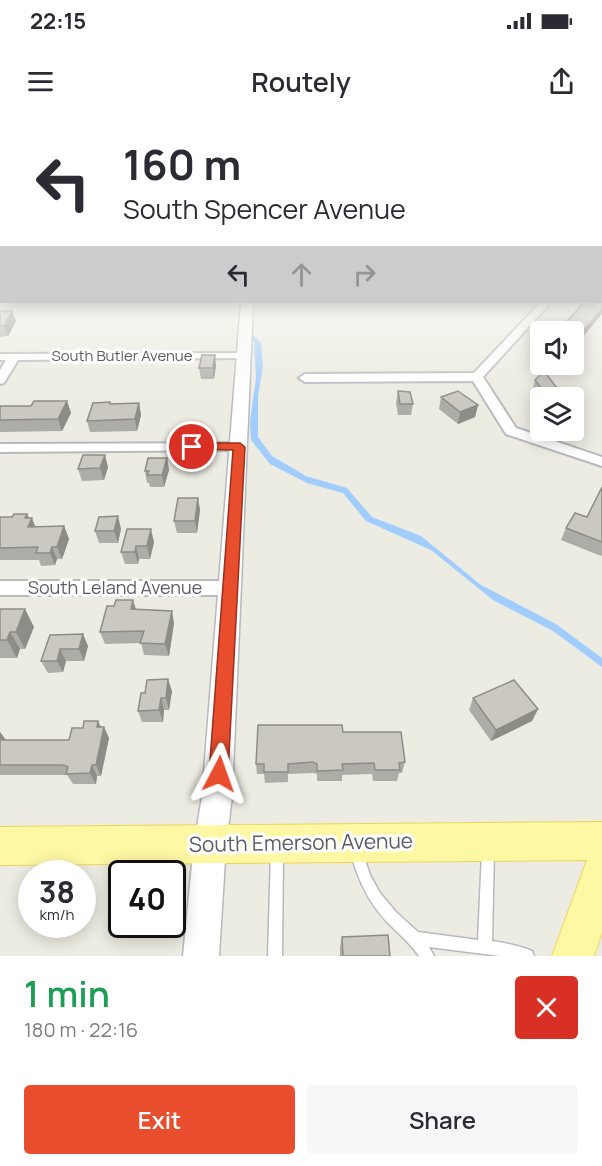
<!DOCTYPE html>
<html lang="en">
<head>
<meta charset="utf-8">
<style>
  :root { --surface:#fff; --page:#f7f7f7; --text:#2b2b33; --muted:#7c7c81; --accent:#e84d2d }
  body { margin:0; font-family:Manrope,sans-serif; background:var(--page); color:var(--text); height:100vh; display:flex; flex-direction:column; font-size:22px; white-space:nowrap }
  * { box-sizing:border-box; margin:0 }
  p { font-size:20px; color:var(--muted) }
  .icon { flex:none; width:33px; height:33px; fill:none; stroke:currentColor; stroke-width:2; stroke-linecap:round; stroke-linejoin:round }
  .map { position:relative; height:836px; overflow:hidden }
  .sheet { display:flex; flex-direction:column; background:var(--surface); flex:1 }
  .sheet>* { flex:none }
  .banner { position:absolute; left:0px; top:0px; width:603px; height:183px; box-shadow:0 3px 15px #0003; background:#fff; color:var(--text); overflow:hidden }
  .controls { position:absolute; left:530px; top:201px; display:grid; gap:12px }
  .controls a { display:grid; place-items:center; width:54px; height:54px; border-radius:6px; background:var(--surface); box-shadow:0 3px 15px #0003; font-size:30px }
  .speed { position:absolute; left:18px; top:740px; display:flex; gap:12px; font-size:30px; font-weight:700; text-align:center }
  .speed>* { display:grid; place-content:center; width:78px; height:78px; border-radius:50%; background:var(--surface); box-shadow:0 3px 15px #0003; line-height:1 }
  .speed small { font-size:15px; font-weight:400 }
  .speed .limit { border:3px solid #111; border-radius:9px; background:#fff; color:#111 }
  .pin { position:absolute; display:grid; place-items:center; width:51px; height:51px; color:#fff; margin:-26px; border:3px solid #fff; border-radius:50%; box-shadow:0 2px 6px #0007 }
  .me { position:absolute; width:66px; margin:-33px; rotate:4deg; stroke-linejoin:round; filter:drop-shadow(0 0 4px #0008) }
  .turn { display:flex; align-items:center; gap:21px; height:126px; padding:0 24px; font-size:27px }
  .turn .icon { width:78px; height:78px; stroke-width:2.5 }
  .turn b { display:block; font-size:42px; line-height:51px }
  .lanes { display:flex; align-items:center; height:57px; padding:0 24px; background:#0003; justify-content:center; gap:30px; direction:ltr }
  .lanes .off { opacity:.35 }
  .round { display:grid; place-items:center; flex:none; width:63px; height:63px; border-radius:6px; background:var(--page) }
  .overview { display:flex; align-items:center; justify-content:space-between; height:102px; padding:0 24px }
  h1 { font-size:36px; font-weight:600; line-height:45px; color:#1e9e55 }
  .cta { display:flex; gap:12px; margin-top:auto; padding:12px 24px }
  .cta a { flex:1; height:69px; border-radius:6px; background:var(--accent); color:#fff; font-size:24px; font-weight:600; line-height:69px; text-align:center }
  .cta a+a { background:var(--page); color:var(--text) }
  .status { display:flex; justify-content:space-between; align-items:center; height:42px; padding:0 30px; background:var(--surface); direction:ltr }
  .status svg { height:16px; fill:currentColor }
  header { display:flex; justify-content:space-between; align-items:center; height:78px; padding:0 24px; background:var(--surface); font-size:27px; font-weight:600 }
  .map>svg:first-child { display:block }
</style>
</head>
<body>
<div class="status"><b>22:15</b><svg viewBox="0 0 49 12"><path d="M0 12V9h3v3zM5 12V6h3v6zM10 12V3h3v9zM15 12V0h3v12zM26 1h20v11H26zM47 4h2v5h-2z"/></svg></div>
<header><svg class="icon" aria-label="menu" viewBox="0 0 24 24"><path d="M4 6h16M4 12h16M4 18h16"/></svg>Routely<svg class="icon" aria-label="share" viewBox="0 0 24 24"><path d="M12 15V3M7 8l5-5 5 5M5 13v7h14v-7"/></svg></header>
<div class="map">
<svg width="602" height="836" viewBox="0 0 602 836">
  <rect width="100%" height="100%" fill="#edece2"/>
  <path fill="#a0cdfe" d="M253 215 261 223 263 247 258 276V317L272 336 306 356 347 368 372 397 421 416 481 465 556 504 602 538V547L553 511 493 480 431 430 366 401 343 373 307 363 270 344 251 320 250 302 256 258 254 221 249 217Z"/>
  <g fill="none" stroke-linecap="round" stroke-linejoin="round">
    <g stroke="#b7b9be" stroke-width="3">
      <path id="service" d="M357 726 361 728 370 755 380 773 396 792 418 812 478 820 482 732 484 728 488 726 492 728 494 732 492 821C506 823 519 826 532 831L534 836H500L429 827 434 836H419C410 823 398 813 387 802 373 787 363 770 356 750 354 743 350 735 353 728Z
        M277 727 281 729 283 733 282 836H268L271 733 273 729Z"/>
    </g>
    <g stroke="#b7b9be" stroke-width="4">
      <path id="minor" d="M541 182H551L483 257 516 308 602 337V346L506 314 473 261 305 262 299 258 305 254 474 253Z
        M244 233 250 236 248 238 18 240 4 263 0 264V250L6 240H0V234Z
        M240 323 245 324V330L0 332V324Z
        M0 461H230L236 463 239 468 236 473 230 475H0Z"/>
    </g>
    <g stroke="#b7b9be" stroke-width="3">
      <path id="tertiary" d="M241 182H253L232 677 226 724 219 836H183L194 724 202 677Z"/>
    </g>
    <g stroke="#f0d458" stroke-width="2">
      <path id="primary" d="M602 702V812L594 836H552L587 740 0 745V707Z"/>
    </g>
    <use href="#service" fill="#fff" fill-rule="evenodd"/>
    <use href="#minor" fill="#fff" fill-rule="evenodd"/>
    <use href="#tertiary" fill="#fff" fill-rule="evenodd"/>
    <use href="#primary" fill="#fef8a5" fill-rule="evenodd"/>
  </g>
  <path fill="#aeaca6" d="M0 191H12L16 201 8 216 0 217Z
    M544 244H561L557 249Z
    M216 246 214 259H201L199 248Z
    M535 260 563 276 562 278H540V283L532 272Z
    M398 271 413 284 411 295H398L396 283Z
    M441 277 478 285 475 297 458 304 439 289Z
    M67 281 71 293 62 311 0 312V286H31Z
    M110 282 111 284 139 283 141 295 137 311 90 312 87 301Z
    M167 338 169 350 164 367H150L149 363H147L145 351Z
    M108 347 104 360 82 361 78 349Z
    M602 367V435L601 436 561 420 566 408 587 397Z
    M198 378 200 390 197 413H177L174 401Z
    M27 394 35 407 64 406 69 419 62 439H57L55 445 41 446 39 440H0V397H12Z
    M121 409 118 423H99L95 411Z
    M127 409 154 422 150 439H139L138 444H125L121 432Z
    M114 486 136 489 174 503 169 536 144 535 141 523 105 524 100 512Z
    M0 489 34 507 25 529H20L17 538H0Z
    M50 515 88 526 84 541H66L63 552 48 553 41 541Z
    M172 571 169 590H164L163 602H142L138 591Z
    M473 578 538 589 532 601 491 621 469 590Z
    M101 607 109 618 101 656H97L96 664H73L67 655H0V612L6 620H69Z
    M343 612 405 642 402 653H399L397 661H373L372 654 342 655V661H317V654L313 653 288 654V662L265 663 264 654H257L256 644Z
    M342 817 390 836H340V827Z"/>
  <path fill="#8d8c87" d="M602 189V194L573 229V223Z
    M12 191 16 201 8 216 4 206Z
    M215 235 216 246 214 259 213 248Z
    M67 281 71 293 62 311 58 299Z
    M139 283 141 295 137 311 135 299Z
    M478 285 475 297 458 304 460 292Z
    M105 335 108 347 104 360 100 348Z
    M167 338 169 350 164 367 162 355Z
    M198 378 200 390 197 413 195 401Z
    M27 394 30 401 32 398 37 411 28 407 25 398Z
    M118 396 121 409 118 423 114 411Z
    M64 406 69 419 62 439 57 427Z
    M151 409 154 422 150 439 147 426Z
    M136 426 139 439 138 444 135 432Z
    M52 427 57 439 55 445 50 433Z
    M133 480 137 492 131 489Z
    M25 489 34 507 25 529 16 512Z
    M172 491 174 503 169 536 165 524Z
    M10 512 20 529 17 538 7 520Z
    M83 514 88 526 84 541 79 529Z
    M60 529 66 541 63 552 57 541Z
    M168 559 172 571 169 590 166 578Z
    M161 578 164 590 163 602 159 590Z
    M538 589 532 601 491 621 496 610Z
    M98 601 103 611 104 607 109 618 101 656 96 645 97 607Z
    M0 612 7 622 0 627Z
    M92 645 97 656 96 664 90 653Z"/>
  <path fill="#cac8c1" stroke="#8d8c87" stroke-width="1.5" d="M602 172V189L573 223V212H558L584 182H602Z
    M0 191H12L4 206H0Z
    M202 235H215L213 248H199Z
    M544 251 563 276 548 277 535 260Z
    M398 271 410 272 413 284H400Z
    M458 271 478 285 460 292 441 277Z
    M34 281H67L58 299 0 300V286H31Z
    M110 282V284L139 283 135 299 87 301 93 283Z
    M83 335H105L100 348 78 349Z
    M148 338H167L162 355H147L149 351H145Z
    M602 367V422L566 408 575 393 587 397Z
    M178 378H198L195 401H174Z
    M14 394H27L25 398H32L28 407 64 406 57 427H52L50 433H36L38 427 0 428V397H12Z
    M118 396 114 411H95L99 397Z
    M127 409H151L147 426H136L135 432H121Z
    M116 480H133L131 489 172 491 165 524 140 523 144 511 100 512 107 486H114Z
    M0 489H25L16 512H10L7 520H0Z
    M83 514 79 529H60L57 541H41L50 515Z
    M168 559 166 578H161L159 590 138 591 141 573H145L147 560Z
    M514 560 538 589 496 610 473 578Z
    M84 601H98L97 607H104L96 645H92L90 653 66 654 68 647 63 645H0V620H69L72 608H83Z
    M258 605H342L343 612H401L405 642 399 643 400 650H375L374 643 342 644 343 650 317 651V644L313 642 288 644V652H264V644H256Z
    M388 815 390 836H343L342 817Z"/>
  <linearGradient id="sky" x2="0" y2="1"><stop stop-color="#8bbef1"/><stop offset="0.59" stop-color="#f7f6f2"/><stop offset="1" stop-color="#f7f6f2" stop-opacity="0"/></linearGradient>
  <rect width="602" height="282" fill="url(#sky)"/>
  <path fill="#e84d2d" stroke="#97321d" stroke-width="1.5" d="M192 323H240L245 327 228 654 225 661 219 664 212 661 209 654 233 330 188 329 186 327Z"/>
  <g text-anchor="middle" stroke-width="6" stroke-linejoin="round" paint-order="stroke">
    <g font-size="15" fill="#5a5d63" stroke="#fff">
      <text x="122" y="241">South Butler Avenue</text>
    </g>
    <g font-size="18" fill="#5a5d63" stroke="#fff">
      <text x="115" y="474">South Leland Avenue</text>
    </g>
    <g font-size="21" fill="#5a5d63" stroke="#fff">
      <text transform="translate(301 723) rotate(-1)" y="7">South Emerson Avenue</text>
    </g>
  </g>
</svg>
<div class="controls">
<a><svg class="icon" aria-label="sound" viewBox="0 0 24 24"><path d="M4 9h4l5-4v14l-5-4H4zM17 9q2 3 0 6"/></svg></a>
<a><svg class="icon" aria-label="layers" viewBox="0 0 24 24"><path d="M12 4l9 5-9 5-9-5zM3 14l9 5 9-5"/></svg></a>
</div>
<div class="speed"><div>38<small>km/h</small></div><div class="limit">40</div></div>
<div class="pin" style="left:192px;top:327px;background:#d93025"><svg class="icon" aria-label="arrive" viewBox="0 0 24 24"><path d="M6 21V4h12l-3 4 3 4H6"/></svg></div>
<svg class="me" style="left:219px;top:654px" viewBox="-20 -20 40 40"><path d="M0-17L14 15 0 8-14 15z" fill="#e84d2d" stroke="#fff" stroke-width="4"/></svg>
<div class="banner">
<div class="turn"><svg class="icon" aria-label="left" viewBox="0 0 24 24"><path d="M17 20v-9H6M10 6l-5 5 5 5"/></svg><div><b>160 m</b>South Spencer Avenue</div></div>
<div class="lanes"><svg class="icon" aria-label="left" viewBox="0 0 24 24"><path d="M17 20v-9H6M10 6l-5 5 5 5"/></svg><svg class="icon off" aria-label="ahead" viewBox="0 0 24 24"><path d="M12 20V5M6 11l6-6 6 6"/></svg><svg class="icon off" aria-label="right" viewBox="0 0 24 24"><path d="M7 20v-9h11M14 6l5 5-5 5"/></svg></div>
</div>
</div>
<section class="sheet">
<div class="overview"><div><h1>1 min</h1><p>180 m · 22:16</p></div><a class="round" style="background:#d93025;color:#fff"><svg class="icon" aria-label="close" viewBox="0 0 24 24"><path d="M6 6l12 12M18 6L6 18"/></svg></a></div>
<div class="cta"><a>Exit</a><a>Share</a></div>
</section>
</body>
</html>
